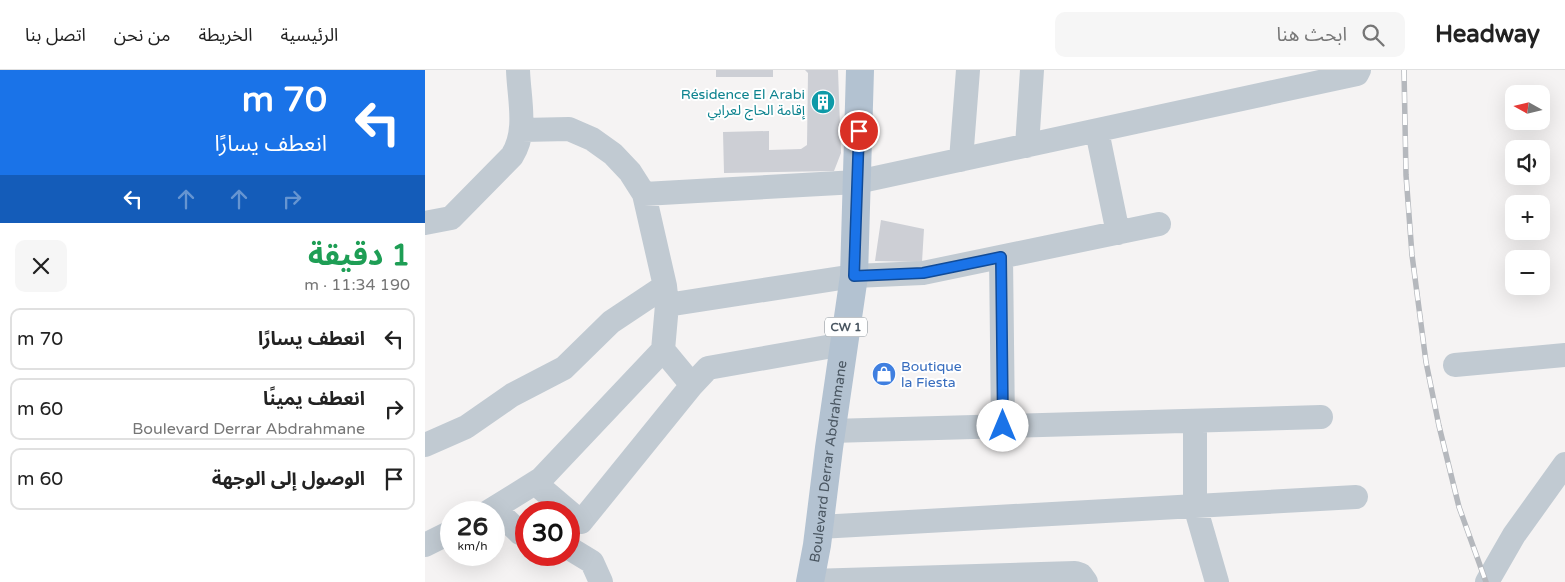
<!DOCTYPE html>
<html lang="ar">
<head>
<meta charset="utf-8">
<style>
  :root { --surface:#fff; --page:#f6f6f6; --text:#222; --muted:#767676; --line:#e0e0e0 }
  body { margin:0; font-family:"Varela Round","Noto Sans Arabic",sans-serif; background:var(--page); color:var(--text); direction:rtl; height:100vh; display:flex; flex-direction:column; font-size:19px; white-space:nowrap }
  * { box-sizing:border-box; margin:0 }
  p { font-size:16px; color:var(--muted) }
  .icon { flex:none; width:28px; height:28px; fill:none; stroke:currentColor; stroke-width:2; stroke-linecap:round; stroke-linejoin:round }
  .map { position:relative; flex:1; overflow:hidden; direction:ltr }
  .side { display:flex; flex-direction:column; background:var(--surface); width:425px }
  .side>* { flex:none }
  .guide { background:#1a73e8; color:#fff; overflow:hidden }
  .needle { width:32px; rotate:278deg }
  .tools { position:absolute; left:1080px; top:15px; display:grid; gap:10px }
  .tools a { display:grid; place-items:center; width:45px; height:45px; border-radius:10px; background:var(--surface); box-shadow:0 5px 20px #0002; font-size:25px }
  .speed { position:absolute; left:15px; top:431px; display:flex; gap:10px; font-size:25px; font-weight:700; text-align:center }
  .speed>* { display:grid; place-content:center; width:65px; height:65px; border-radius:50%; background:var(--surface); box-shadow:0 5px 20px #0002; line-height:1 }
  .speed small { font-size:12px; font-weight:400 }
  .speed .limit { border:8px solid #d22; background:#fff; color:#111 }
  .pin { position:absolute; display:grid; place-items:center; width:42px; height:42px; color:#fff; margin:-21px; border:2px solid #fff; border-radius:50%; box-shadow:0 1px 5px #0007 }
  .me { position:absolute; width:55px; margin:-28px; rotate:0deg; stroke-linejoin:round; filter:drop-shadow(0 0 4px #0008) }
  .turn { display:flex; align-items:center; gap:18px; height:105px; padding:0 15px; font-size:22px }
  .turn .icon { width:65px; height:65px; stroke-width:2.5 }
  .turn b { display:block; font-size:35px; line-height:42px }
  .lanes { display:flex; align-items:center; height:48px; padding:0 15px; background:#0003; justify-content:center; gap:25px; direction:ltr }
  .lanes .off { opacity:.35 }
  .round { display:grid; place-items:center; flex:none; width:52px; height:52px; border-radius:10px; background:var(--page) }
  .summary { display:flex; align-items:center; justify-content:space-between; height:85px; padding:0 15px }
  h1 { font-size:30px; font-weight:700; line-height:38px; color:#1e9e55 }
  ul { padding:0; list-style:none }
  li { display:flex; align-items:center; gap:15px; height:62px; margin:0 10px 8px; padding:0 5px; border:2px solid var(--line); border-radius:10px }
  li div { flex:1 }
  li b { display:block; font-size:19px }
  li em { font-style:normal }
  header { display:flex; align-items:center; gap:30px; box-sizing:border-box; height:70px; padding:0 25px; background:var(--surface); border-bottom:1px solid var(--line) }
  header strong { font-size:24px }
  nav { display:flex; gap:28px; margin-inline-start:auto; font-size:18px }
  .search { width:350px; height:45px; background:var(--page); display:flex; align-items:center; gap:12px; box-sizing:border-box; padding:0 18px; border-radius:10px; color:var(--muted); font-size:19px }
  main { display:flex; flex:1; min-height:0 }
  .map>svg:first-child { display:block }
</style>
</head>
<body>
<header>
<strong>Headway</strong>
<div class="search"><svg class="icon" aria-label="search" viewBox="0 0 24 24"><circle cx="10" cy="10" r="6"/><path d="M15 15l6 6"/></svg>ابحث هنا</div>
<nav><a>الرئيسية</a><a>الخريطة</a><a>من نحن</a><a>اتصل بنا</a></nav>
</header>
<main>
<div class="map">
<svg width="1140" height="512" viewBox="0 0 1140 512">
  <rect width="100%" height="100%" fill="#f5f3f3"/>
  <path fill="#cdcfd5" d="M291 0H348V7H291Z
    M380 0H413L416 83 409 101 299 103 298 62 344 61V80L376 79 382 75 383 3Z
    M456 150 499 159 497 192 450 191Z"/>
  <g fill="none" stroke-linecap="round" stroke-linejoin="round">
    <path stroke="#c1cad2" stroke-width="24" d="M672 61 693 163
      M602 76 607 0
      M536 90 543 0
      M219 124 432 112 932 4 934 0
      M0 153 26 148 87 86C103 61 94 29 93 0
      M576 187 578 356
      M242 235 429 206 498 203 734 154
      M238 280 267 315
      M1030 295 1140 285
      M770 351V436L792 512
      M406 361 896 347
      M0 375 41 357 87 325 139 298 186 252 240 216
      M110 413 156 452 267 315 283 298 419 274
      M70 439 95 463 101 466
      M63 442 116 409 238 280 242 235 240 216 219 124 205 102 188 84 167 69 144 59 97 60
      M394 457 931 427
      M0 475 26 462
      M144 478 167 492 176 512
      M385 511 650 503 656 505 661 512
      M1062 512 1089 465 1140 394"/>
    <path stroke="#b3c2d1" stroke-width="28" id="s1" d="M385 512 392 475 404 378 429 206 435 0"/>
    <g stroke="#b5b8bd" stroke-width="5.5">
      <path id="rail" d="M979 0 981 105 987 185 1001 292 1014 356 1034 437 1061 512"/>
    </g>
    <use href="#rail" stroke="#fff" stroke-width="4" stroke-dasharray="11" stroke-linecap="butt"/>
  </g>
  <g fill="none" stroke-linecap="round" stroke-linejoin="round">
    <g stroke="#114b97" stroke-width="12">
      <path id="route" d="M434 61 429 206 498 203 576 187 578 356"/>
    </g>
    <use href="#route" stroke="#1a73e8" stroke-width="9"/>
  </g>
  <defs>
    <g id="building-disc" transform="scale(1.25)"><circle r="9.5" fill="#0f9aa8" stroke="#fff"/><path d="M-4-6H4V6H1V3H-1V6H-4ZM-2.5-4.3h1.7v1.8h-1.7ZM.8-4.3h1.7v1.8H.8ZM-2.5-1h1.7V.8h-1.7ZM.8-1h1.7V.8H.8Z" fill="#fff"/></g>
    <g id="shop-disc" transform="scale(1.25)"><circle r="9.5" fill="#3f7fe0" stroke="#fff"/><path d="M-5-2.5h2.3a2.7 3.5 0 0 1 5.4 0H5L5.5 6h-11ZM-1.5-2.5h3a1.5 2.3 0 0 0-3 0Z" fill="#fff"/></g>
  </defs>
  <g fill-rule="evenodd">
    <use href="#building-disc" x="398" y="32"/>
    <use href="#shop-disc" x="459" y="304"/>
  </g>
  <g text-anchor="middle" stroke-width="4" stroke-linejoin="round" paint-order="stroke">
    <rect fill="#fff" stroke="#808990" stroke-width="1" x="400" y="247.5" width="42" height="19" rx="4"/>
    <g font-size="12" font-weight="bold" fill="#4a5661">
      <text x="421" y="261">CW 1</text>
    </g>
    <g font-size="14" fill="#0d838f" stroke="#fff" text-anchor="end">
      <text x="380" y="29">Résidence El Arabi<tspan x="380" dy="16">إقامة الحاج لعرابي</tspan></text>
    </g>
    <g font-size="14" fill="#366cbe" stroke="#fff" text-anchor="start">
      <text x="476" y="301">Boutique<tspan x="476" dy="16">la Fiesta</tspan></text>
    </g>
    <g font-size="14" fill="#4a5661" stroke="#fff">
      <text dy="5" stroke="none"><textPath href="#s1" startOffset="122">Boulevard Derrar Abdrahmane</textPath></text>
    </g>
  </g>
</svg>
<div class="tools">
<a><svg class="needle" viewBox="-14 -14 28 28"><path d="M0-13l5 13h-10z" fill="#e53935"/><path d="M0 13l5-13h-10z" fill="#767676"/></svg></a>
<a><svg class="icon" aria-label="sound" viewBox="0 0 24 24"><path d="M4 9h4l5-4v14l-5-4H4zM17 9q2 3 0 6"/></svg></a>
<a>+</a>
<a>−</a>
</div>
<div class="speed"><div>26<small>km/h</small></div><div class="limit">30</div></div>
<div class="pin" style="left:434px;top:61px;background:#d93025"><svg class="icon" aria-label="arrive" viewBox="0 0 24 24"><path d="M6 21V4h12l-3 4 3 4H6"/></svg></div>
<svg class="me" style="left:578px;top:356px" viewBox="-20 -20 40 40"><circle r="19" fill="#fff"/><path d="M0-13L10 11 0 6-10 11z" fill="#1a73e8"/></svg>
</div>
<section class="side">
<div class="guide">
<div class="turn"><svg class="icon" aria-label="left" viewBox="0 0 24 24"><path d="M17 20v-9H6M10 6l-5 5 5 5"/></svg><div><b>70 m</b>انعطف يسارًا</div></div>
<div class="lanes"><svg class="icon" aria-label="left" viewBox="0 0 24 24"><path d="M17 20v-9H6M10 6l-5 5 5 5"/></svg><svg class="icon off" aria-label="ahead" viewBox="0 0 24 24"><path d="M12 20V5M6 11l6-6 6 6"/></svg><svg class="icon off" aria-label="ahead" viewBox="0 0 24 24"><path d="M12 20V5M6 11l6-6 6 6"/></svg><svg class="icon off" aria-label="right" viewBox="0 0 24 24"><path d="M7 20v-9h11M14 6l5 5-5 5"/></svg></div>
</div>
<div class="summary"><div><h1>1 دقيقة</h1><p>190 m · 11:34</p></div><a class="round"><svg class="icon" aria-label="close" viewBox="0 0 24 24"><path d="M6 6l12 12M18 6L6 18"/></svg></a></div>
<ul>
<li><svg class="icon" aria-label="left" viewBox="0 0 24 24"><path d="M17 20v-9H6M10 6l-5 5 5 5"/></svg><div><b>انعطف يسارًا</b></div><em>70 m</em></li>
<li><svg class="icon" aria-label="right" viewBox="0 0 24 24"><path d="M7 20v-9h11M14 6l5 5-5 5"/></svg><div><b>انعطف يمينًا</b><p>Boulevard Derrar Abdrahmane</p></div><em>60 m</em></li>
<li><svg class="icon" aria-label="arrive" viewBox="0 0 24 24"><path d="M6 21V4h12l-3 4 3 4H6"/></svg><div><b>الوصول إلى الوجهة</b></div><em>60 m</em></li>
</ul>
</section>
</main>
</body>
</html>
